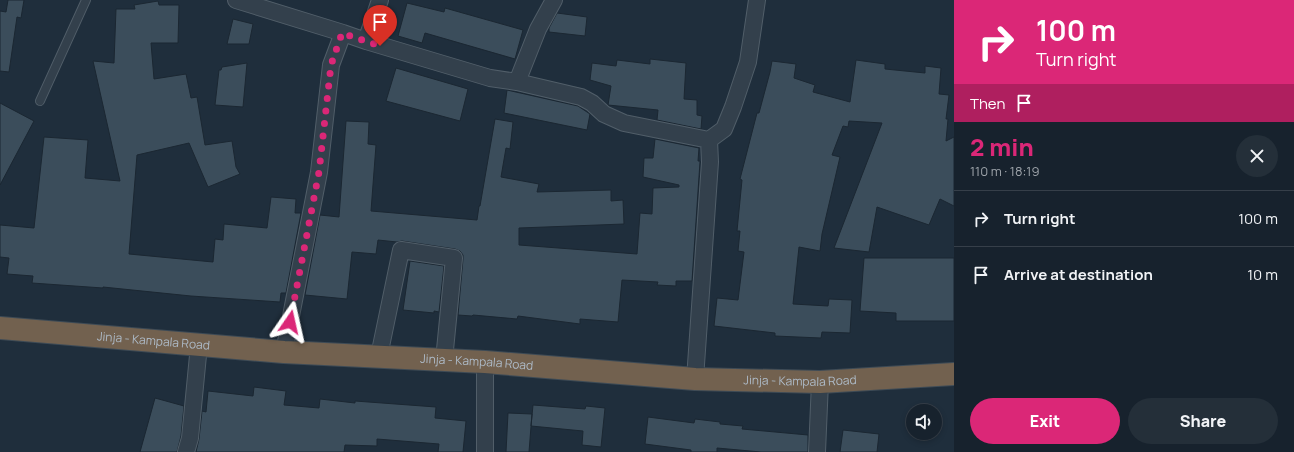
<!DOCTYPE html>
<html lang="en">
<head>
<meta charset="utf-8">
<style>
  :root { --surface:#17222d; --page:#242f39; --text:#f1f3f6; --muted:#9ea4aa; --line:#363f49; --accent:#db2777 }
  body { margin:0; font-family:Manrope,sans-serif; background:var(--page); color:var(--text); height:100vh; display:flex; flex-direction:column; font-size:15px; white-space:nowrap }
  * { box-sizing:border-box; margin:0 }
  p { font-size:13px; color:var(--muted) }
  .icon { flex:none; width:22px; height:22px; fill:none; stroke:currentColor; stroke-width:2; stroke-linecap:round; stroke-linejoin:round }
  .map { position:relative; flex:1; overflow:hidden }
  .sheet { display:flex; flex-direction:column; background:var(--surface); width:340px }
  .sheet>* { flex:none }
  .banner { background:#db2777; color:#fff; overflow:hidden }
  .buttons { position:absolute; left:906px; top:404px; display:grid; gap:8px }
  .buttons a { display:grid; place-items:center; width:36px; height:36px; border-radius:50%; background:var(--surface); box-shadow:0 2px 6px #0003,0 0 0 1px var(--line); font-size:20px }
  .pin { position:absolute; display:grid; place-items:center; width:34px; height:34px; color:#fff; margin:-41px -17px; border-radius:50% 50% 50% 0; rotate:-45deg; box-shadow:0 0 4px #0007 }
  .pin .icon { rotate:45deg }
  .me { position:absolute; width:44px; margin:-22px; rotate:11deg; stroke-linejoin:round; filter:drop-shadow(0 0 3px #0008) }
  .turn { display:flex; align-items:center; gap:14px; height:84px; padding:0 16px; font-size:18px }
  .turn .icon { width:52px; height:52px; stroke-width:2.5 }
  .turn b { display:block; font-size:28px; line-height:34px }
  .then { display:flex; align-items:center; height:38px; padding:0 16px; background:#0003; gap:8px; font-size:15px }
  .round { display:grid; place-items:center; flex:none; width:42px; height:42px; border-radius:21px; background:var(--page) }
  .overview { display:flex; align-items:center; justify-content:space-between; height:68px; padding:0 16px }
  h1 { font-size:24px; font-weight:800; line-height:30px; color:var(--accent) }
  .action { display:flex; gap:8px; margin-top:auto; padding:8px 16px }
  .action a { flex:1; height:46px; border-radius:24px; background:var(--accent); color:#fff; font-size:16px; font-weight:800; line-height:46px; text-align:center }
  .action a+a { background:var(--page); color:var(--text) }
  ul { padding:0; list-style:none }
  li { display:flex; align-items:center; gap:12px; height:56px; padding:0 16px; border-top:1px solid var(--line) }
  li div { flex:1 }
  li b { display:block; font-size:15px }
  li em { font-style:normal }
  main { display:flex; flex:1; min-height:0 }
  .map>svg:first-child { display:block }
</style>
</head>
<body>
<main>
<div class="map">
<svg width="954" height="452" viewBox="0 0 954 452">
  <rect width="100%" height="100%" fill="#1f2e3c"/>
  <path fill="#3b4d5b" stroke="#1b2732" d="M8 0H24L21 18 17 17 9 72 0 71V11L6 12Z
    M158 1 159 5H179L178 43H151L154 79 186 74 191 98 197 97 205 145 232 141 236 167 240 174 208 187 189 143 137 155 129 254 213 262 215 239 223 240 224 224 267 228 271 197 296 199 295 213H301L286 293H281L280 302 191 296 103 287V288L32 283 33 276 7 274 9 258 0 257V225L34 228 44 137 88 140 85 178 120 181 93 61 114 63 116 9H135L134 5Z
    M407 3 444 12 445 8 523 30 515 59 425 33 422 43 398 36Z
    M557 13 587 17 585 36 549 32V28Z
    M233 19 253 24 249 44H227Z
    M650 59 686 63 684 99 697 100V115L702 116 701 129 657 120 658 110 608 105 611 86 590 80 592 63 616 66 617 60 650 64Z
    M856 60 885 64V69L925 73V66L941 68 939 94 949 95 946 119H948L946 141 954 137V206L940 199 929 225 877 207 869 252 834 248 882 123 849 121 848 127 843 126 832 155 840 157 822 234 820 251 799 247 793 304 828 306 829 299 852 300 850 333 822 332 821 338 775 336V333L714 326 717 298 738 300 744 252 738 251 740 231H737L742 180 740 179 757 113H759L770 72 772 61 796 64 794 78 815 85 813 92 850 102Z
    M247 63 243 107 215 105 219 70H221L222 67Z
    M396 68 468 89 460 121 386 101Z
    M507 90 578 106 590 114 587 130 504 113Z
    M0 103 34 121 0 185Z
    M495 119 513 122 510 149 506 148 501 177 539 184 537 192 611 190V201L623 200 624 224 519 228V245L637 254 640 213 652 214 653 188 679 187V185L643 177 644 158H653L655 139 699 148 698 161H700V162L692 281H676V286L657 285 658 282 622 280 618 322 580 319V324L518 316 517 319 473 315 472 316 458 315 463 259V255L460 251 455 249 402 241 397 242 378 240 376 254 352 252 347 299 305 295 320 215 339 217 346 121 369 122 368 144 376 145 371 211 477 220 479 206H480Z
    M864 258H954V321H896V313L860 311Z
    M410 261 444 266 439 312 434 311V313L403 310Z
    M254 387 286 391 284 405 319 408 320 399 355 403V401L436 407 435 418 466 421 463 452H438L439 444 377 439V446L345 445 344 452H196L199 439 202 411 206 412 208 391 253 396Z
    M155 398 184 406 181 436 177 452H140Z
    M533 405 585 409 586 406 605 408 601 447 582 445 583 431 531 426Z
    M508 413 532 414 529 452H506Z
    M648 417 694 423 695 419 720 422V424L743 426 742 429 808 435V452H761L717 448V452H691V450L645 444Z
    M843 430 879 434 877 452H840Z"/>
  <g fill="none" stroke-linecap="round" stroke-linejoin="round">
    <g stroke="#515e69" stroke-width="10">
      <path id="lane" d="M40 101 86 0"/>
    </g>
    <g stroke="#515e69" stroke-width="18">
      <path id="street" d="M236 0 343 33 366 41 490 78 517 82 581 97 592 103 604 114 624 123 709 140 710 162 695 379
        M366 41 380 0
        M517 82 538 29 554 0
        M709 140 724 129 733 107 748 62 757 0
        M284 352 319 172 331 65 343 33
        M379 356 401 250 454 258 444 360
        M186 452 190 438 199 345
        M485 452V362
        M817 452 820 382"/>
    </g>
    <g stroke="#3e4b56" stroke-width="24">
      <g id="highway">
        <path id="s1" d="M0 328 284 352 485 362 695 379 820 382 954 374"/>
      </g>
    </g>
    <use href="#lane" stroke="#33404c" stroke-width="8"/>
    <use href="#street" stroke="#33404c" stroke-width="16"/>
    <use href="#highway" stroke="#72614f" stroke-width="22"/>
  </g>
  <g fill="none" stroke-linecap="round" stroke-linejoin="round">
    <path stroke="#db2777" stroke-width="7" stroke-dasharray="0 12.6" d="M290 322 319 172 331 65 342 33 380 46"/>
  </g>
  <g text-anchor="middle" stroke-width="4" stroke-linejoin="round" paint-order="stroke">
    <g font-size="12" fill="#aebbc8" stroke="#192530">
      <text dy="4" stroke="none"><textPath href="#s1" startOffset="154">Jinja - Kampala Road</textPath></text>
      <text dy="4" stroke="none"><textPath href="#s1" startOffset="478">Jinja - Kampala Road</textPath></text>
      <text dy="4" stroke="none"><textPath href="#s1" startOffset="802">Jinja - Kampala Road</textPath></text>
    </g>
  </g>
</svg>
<div class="buttons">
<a><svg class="icon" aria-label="sound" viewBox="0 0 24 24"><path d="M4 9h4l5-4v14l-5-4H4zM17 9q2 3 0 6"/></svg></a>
</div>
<div class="pin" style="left:380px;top:46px;background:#d93025"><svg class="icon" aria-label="arrive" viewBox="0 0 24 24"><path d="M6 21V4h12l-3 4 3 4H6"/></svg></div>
<svg class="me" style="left:290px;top:322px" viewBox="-20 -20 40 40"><path d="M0-17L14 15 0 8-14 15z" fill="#db2777" stroke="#fff" stroke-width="4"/></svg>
</div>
<section class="sheet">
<div class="banner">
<div class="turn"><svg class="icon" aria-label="right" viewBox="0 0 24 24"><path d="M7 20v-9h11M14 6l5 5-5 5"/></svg><div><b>100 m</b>Turn right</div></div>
<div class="then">Then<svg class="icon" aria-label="arrive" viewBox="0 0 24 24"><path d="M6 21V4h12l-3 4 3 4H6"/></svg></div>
</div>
<div class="overview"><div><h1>2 min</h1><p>110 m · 18:19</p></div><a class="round"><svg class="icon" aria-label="close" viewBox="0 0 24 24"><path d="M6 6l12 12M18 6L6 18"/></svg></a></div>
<ul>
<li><svg class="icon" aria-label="right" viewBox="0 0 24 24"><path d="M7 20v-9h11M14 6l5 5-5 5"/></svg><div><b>Turn right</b></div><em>100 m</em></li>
<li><svg class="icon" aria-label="arrive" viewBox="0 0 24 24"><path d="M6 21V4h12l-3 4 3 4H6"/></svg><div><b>Arrive at destination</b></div><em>10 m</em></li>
</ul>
<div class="action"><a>Exit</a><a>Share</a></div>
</section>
</main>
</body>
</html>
